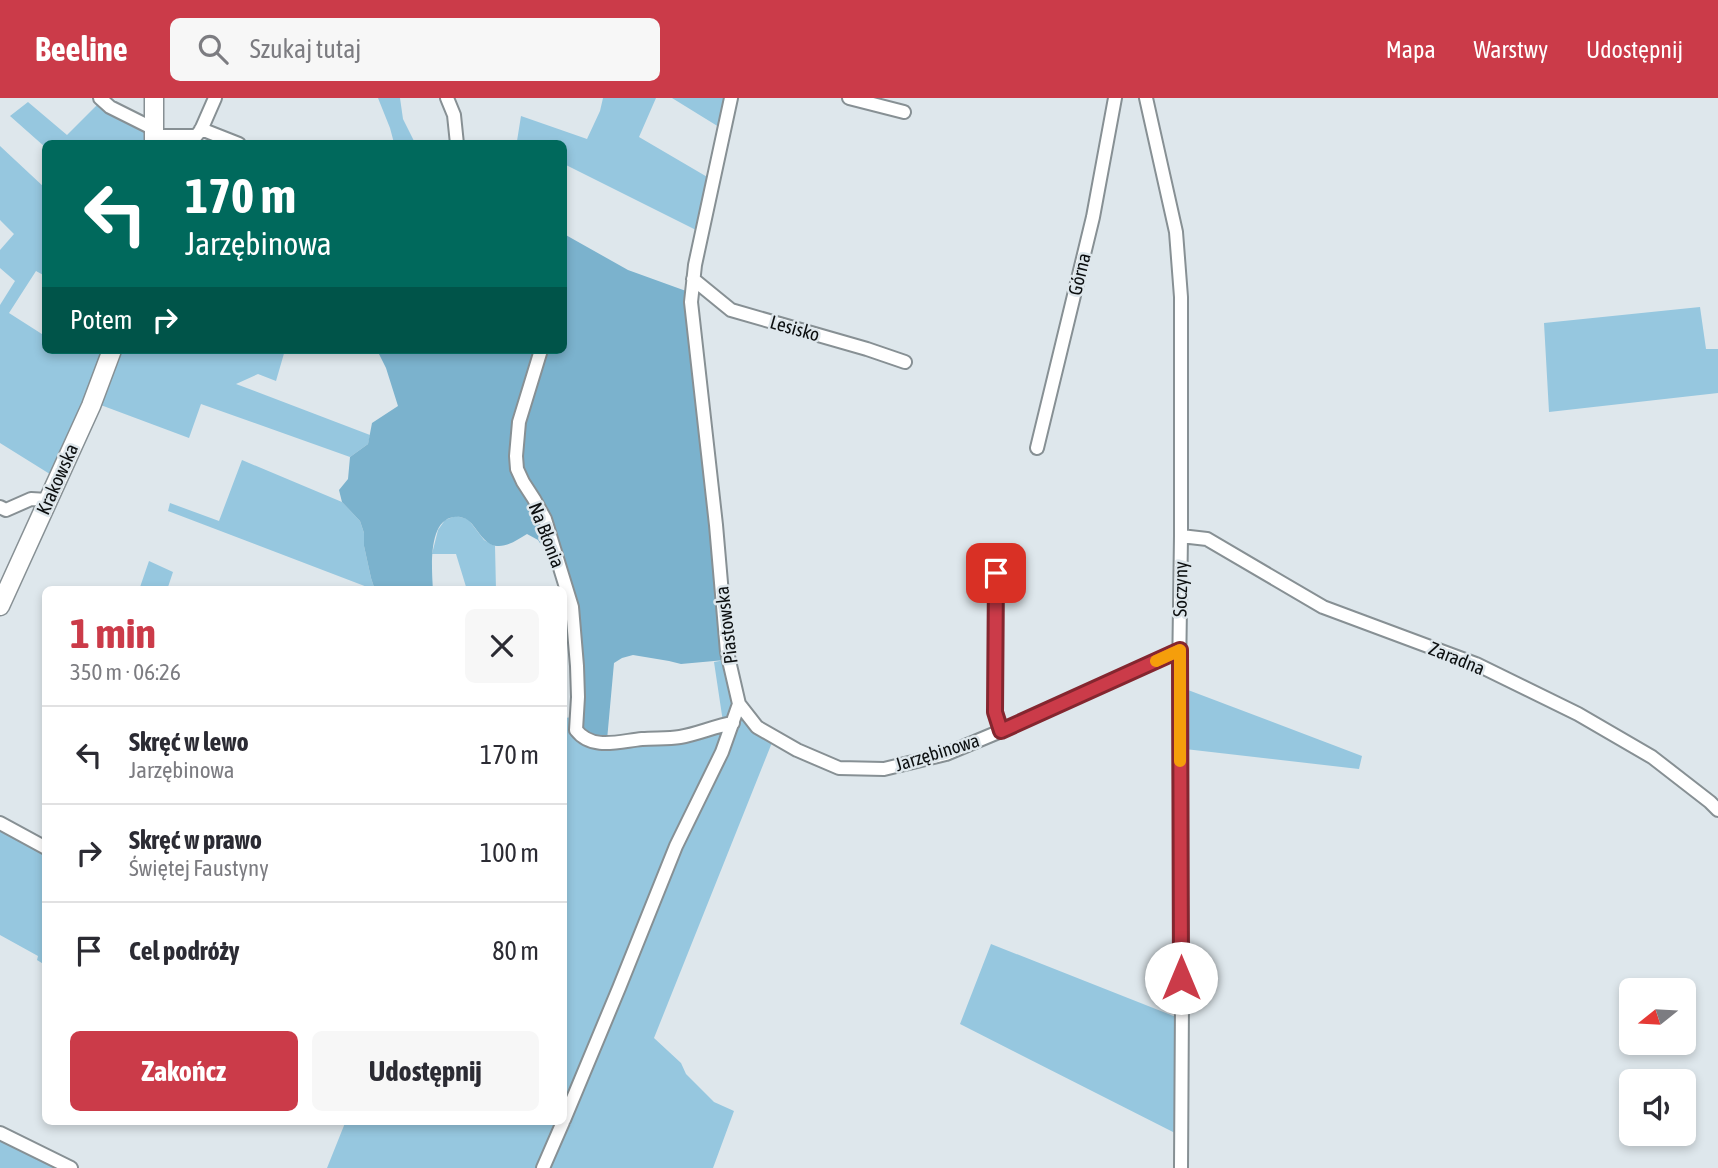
<!DOCTYPE html>
<html lang="pl">
<head>
<meta charset="utf-8">
<style>
  :root { --surface:#fff; --page:#f7f7f7; --text:#2b2b33; --muted:#7c7c81; --line:#e1e1e2; --accent:#cb3b49 }
  body { margin:0; font-family:"Asap Condensed",sans-serif; background:var(--page); color:var(--text); height:100vh; display:flex; flex-direction:column; font-size:26px; white-space:nowrap }
  * { box-sizing:border-box; margin:0 }
  p { font-size:23px; color:var(--muted) }
  .icon { flex:none; width:38px; height:38px; fill:none; stroke:currentColor; stroke-width:2; stroke-linecap:round; stroke-linejoin:round }
  .map { position:relative; flex:1; overflow:hidden }
  .panel { position:absolute; left:42px; top:488px; width:525px; height:539px; display:flex; flex-direction:column; background:var(--surface); border-radius:10px; box-shadow:0 4px 10px #0003 }
  .panel>* { flex:none }
  .banner { position:absolute; left:42px; top:42px; width:525px; height:214px; border-radius:10px; box-shadow:0 4px 10px #0003; background:#00695c; color:#fff; overflow:hidden }
  .needle { width:46px; rotate:252deg }
  .controls { position:absolute; left:1619px; top:880px; display:grid; gap:14px }
  .controls a { display:grid; place-items:center; width:77px; height:77px; border-radius:10px; background:var(--surface); box-shadow:0 4px 10px #0003; font-size:35px }
  .pin { position:absolute; display:grid; place-items:center; width:60px; height:60px; color:#fff; margin:-30px; border-radius:14px; box-shadow:0 4px 10px #0006 }
  .me { position:absolute; width:77px; margin:-38px; rotate:0deg; stroke-linejoin:round; filter:drop-shadow(0 0 5px #0008) }
  .turn { display:flex; align-items:center; gap:24px; height:147px; padding:0 28px; font-size:32px }
  .turn .icon { width:91px; height:91px; stroke-width:2.5 }
  .turn b { display:block; font-size:49px; line-height:60px }
  .then { display:flex; align-items:center; height:66px; padding:0 28px; background:#0003; gap:14px; font-size:26px }
  .round { display:grid; place-items:center; flex:none; width:74px; height:74px; border-radius:10px; background:var(--page) }
  .overview { display:flex; align-items:center; justify-content:space-between; height:119px; padding:0 28px }
  h1 { font-size:42px; font-weight:700; line-height:52px; color:var(--accent) }
  .primary-button { display:flex; gap:14px; margin-top:auto; padding:14px 28px }
  .primary-button a { flex:1; height:80px; border-radius:10px; background:var(--accent); color:#fff; font-size:28px; font-weight:700; line-height:80px; text-align:center }
  .primary-button a+a { background:var(--page); color:var(--text) }
  ul { padding:0; list-style:none }
  li { display:flex; align-items:center; gap:21px; height:98px; padding:0 28px; border-top:2px solid var(--line) }
  li div { flex:1 }
  li b { display:block; font-size:26px }
  li em { font-style:normal }
  header { display:flex; align-items:center; gap:42px; box-sizing:border-box; height:98px; padding:0 35px; background:var(--accent); color:#fff }
  header strong { font-size:33px }
  nav { display:flex; gap:38px; margin-inline-start:auto; font-size:24px }
  .search { width:490px; height:63px; background:var(--page); display:flex; align-items:center; gap:18px; box-sizing:border-box; padding:0 24px; border-radius:10px; color:var(--muted); font-size:26px }
  .map>svg:first-child { display:block }
</style>
</head>
<body>
<header>
<strong>Beeline</strong>
<div class="search"><svg class="icon" aria-label="search" viewBox="0 0 24 24"><circle cx="10" cy="10" r="6"/><path d="M15 15l6 6"/></svg>Szukaj tutaj</div>
<nav><a>Mapa</a><a>Warstwy</a><a>Udostępnij</a></nav>
</header>
<div class="map">
<svg width="1718" height="1070" viewBox="0 0 1718 1070">
  <rect width="100%" height="100%" fill="#dee7ec"/>
  <path fill="#96c7df" d="M378 0H400L403 21 415 45H394L390 30Z
    M603 0H656L639 39 709 80 698 133 564 66V46L523 45 517 43 521 18 587 41 600 13Z
    M672 0H724L719 29Z
    M28 4 67 37 100 4 152 33 151 45 46 46 45 49 10 18Z
    M0 48 45 90V178L36 173 9 215 45 238 46 252H68L73 255 75 252H107L53 378 0 345V207L15 183 0 170V152L14 136 0 122Z
    M1700 209 1706 251H1718V295L1549 314 1544 225Z
    M118 252H285L276 283 258 276 236 286 370 337 368 346 350 359 201 306 189 340 98 306Z
    M242 362 342 404 360 423 364 435V448L371 480 375 492 168 413 170 405 219 423Z
    M456 418 468 421 484 442 495 448 496 492H467L456 456H432L438 432 445 422Z
    M149 463 173 474 167 492H139Z
    M725 562 735 606 730 622 723 624 714 564Z
    M1188 592 1362 658 1359 671 1185 651Z
    M740 612 773 642 654 940 681 965 686 976 714 1004 734 1013 713 1070H547Z
    M574 619 594 647 729 628 564 1011V620Z
    M0 729 45 754V867L37 862 38 858 0 837Z
    M991 846 1176 919 1175 1035 960 926Z
    M343 1024H558L539 1070H327L345 1025Z
    M0 1039 63 1070H0Z"/>
  <path fill="#7bb2cd" d="M564 136 628 172 686 193 725 562 681 566 669 563 633 557 622 560 614 565 607 642 595 640 579 629 581 599 559 456 545 453 538 442 527 436C518 441 508 449 497 448 484 447 478 431 469 423 466 420 459 418 454 419 427 422 432 473 433 492H375L371 480 364 448V435L360 423 342 404 339 392 348 381 350 359 368 346 372 325 398 308 386 270 377 252H564Z"/>
  <g fill="none" stroke-linecap="round" stroke-linejoin="round">
    <g stroke="#879094" stroke-width="16">
      <path id="street" d="M100 0 110 9 154 31
        M447 0 454 17 457 46
        M849 0 904 14
        M1146 0 1176 134 1181 199V438L1179 579 1182 903 1181 1070
        M201 31 239 46
        M154 38H196L201 32 215 0
        M693 181 731 212 867 251 905 264
        M541 252 519 324 516 358 517 371 523 384 534 401 545 421 572 509 577 568 578 599 576 632C592 653 620 643 642 641 655 640 668 641 680 639 698 636 715 628 733 625
        M1037 350 1093 119 1115 0
        M0 409 6 412 31 401 48 402
        M1181 438 1207 441 1323 509 1476 566 1578 616 1652 659 1710 704 1718 712
        M996 475 995 614 1001 633
        M739 606 757 629 797 652 839 670 884 671 946 656 1001 633 1179 552
        M0 725 46 750
        M564 1022 619 890 676 748 722 654 739 606 727 554 716 427 691 204 695 167 731 0
        M0 1035 71 1070
        M543 1070 563 1024"/>
    </g>
    <g stroke="#879094" stroke-width="21">
      <path id="secondary" d="M154 46V0
        M0 508 91 308 112 252"/>
    </g>
    <use href="#street" stroke="#fff" stroke-width="12"/>
    <use href="#secondary" stroke="#fff" stroke-width="18"/>
  </g>
  <g fill="none" stroke-linecap="round" stroke-linejoin="round">
    <g stroke="#84262f" stroke-width="18">
      <path id="route" d="M996 475 995 614 1001 633 1180 552 1181 880"/>
    </g>
    <use href="#route" stroke="#cb3b49" stroke-width="12"/>
    <path stroke="#f59e0b" stroke-width="12" d="M1156 563 1180 552V663"/>
  </g>
  <g text-anchor="middle" stroke-width="5" stroke-linejoin="round" paint-order="stroke">
    <g font-size="19" fill="#0c0f10" stroke="#dee7ec">
      <text transform="translate(1079 176) rotate(-76)" y="7">Górna</text>
      <text transform="translate(795 230) rotate(16)" y="7">Lesisko</text>
      <text transform="translate(57 381) rotate(-66)" y="7">Krakowska</text>
      <text transform="translate(547 437) rotate(69)" y="7">Na Błonia</text>
      <text transform="translate(1180 491) rotate(-89)" y="7">Soczyny</text>
      <text transform="translate(726 527) rotate(-97)" y="7">Piastowska</text>
      <text transform="translate(1457 560) rotate(22)" y="7">Zaradna</text>
      <text transform="translate(937 654) rotate(-17)" y="7">Jarzębinowa</text>
    </g>
  </g>
</svg>
<div class="controls">
<a><svg class="needle" viewBox="-14 -14 28 28"><path d="M0-13l5 13h-10z" fill="#e53935"/><path d="M0 13l5-13h-10z" fill="#7c7c81"/></svg></a>
<a><svg class="icon" aria-label="sound" viewBox="0 0 24 24"><path d="M4 9h4l5-4v14l-5-4H4zM17 9q2 3 0 6"/></svg></a>
</div>
<div class="pin" style="left:996px;top:475px;background:#d93025"><svg class="icon" aria-label="arrive" viewBox="0 0 24 24"><path d="M6 21V4h12l-3 4 3 4H6"/></svg></div>
<svg class="me" style="left:1181px;top:880px" viewBox="-20 -20 40 40"><circle r="19" fill="#fff"/><path d="M0-13L10 11 0 6-10 11z" fill="#cb3b49"/></svg>
<div class="banner">
<div class="turn"><svg class="icon" aria-label="left" viewBox="0 0 24 24"><path d="M17 20v-9H6M10 6l-5 5 5 5"/></svg><div><b>170 m</b>Jarzębinowa</div></div>
<div class="then">Potem<svg class="icon" aria-label="right" viewBox="0 0 24 24"><path d="M7 20v-9h11M14 6l5 5-5 5"/></svg></div>
</div>
<section class="panel">
<div class="overview"><div><h1>1 min</h1><p>350 m · 06:26</p></div><a class="round"><svg class="icon" aria-label="close" viewBox="0 0 24 24"><path d="M6 6l12 12M18 6L6 18"/></svg></a></div>
<ul>
<li><svg class="icon" aria-label="left" viewBox="0 0 24 24"><path d="M17 20v-9H6M10 6l-5 5 5 5"/></svg><div><b>Skręć w lewo</b><p>Jarzębinowa</p></div><em>170 m</em></li>
<li><svg class="icon" aria-label="right" viewBox="0 0 24 24"><path d="M7 20v-9h11M14 6l5 5-5 5"/></svg><div><b>Skręć w prawo</b><p>Świętej Faustyny</p></div><em>100 m</em></li>
<li><svg class="icon" aria-label="arrive" viewBox="0 0 24 24"><path d="M6 21V4h12l-3 4 3 4H6"/></svg><div><b>Cel podróży</b></div><em>80 m</em></li>
</ul>
<div class="primary-button"><a>Zakończ</a><a>Udostępnij</a></div>
</section>
</div>
</body>
</html>
